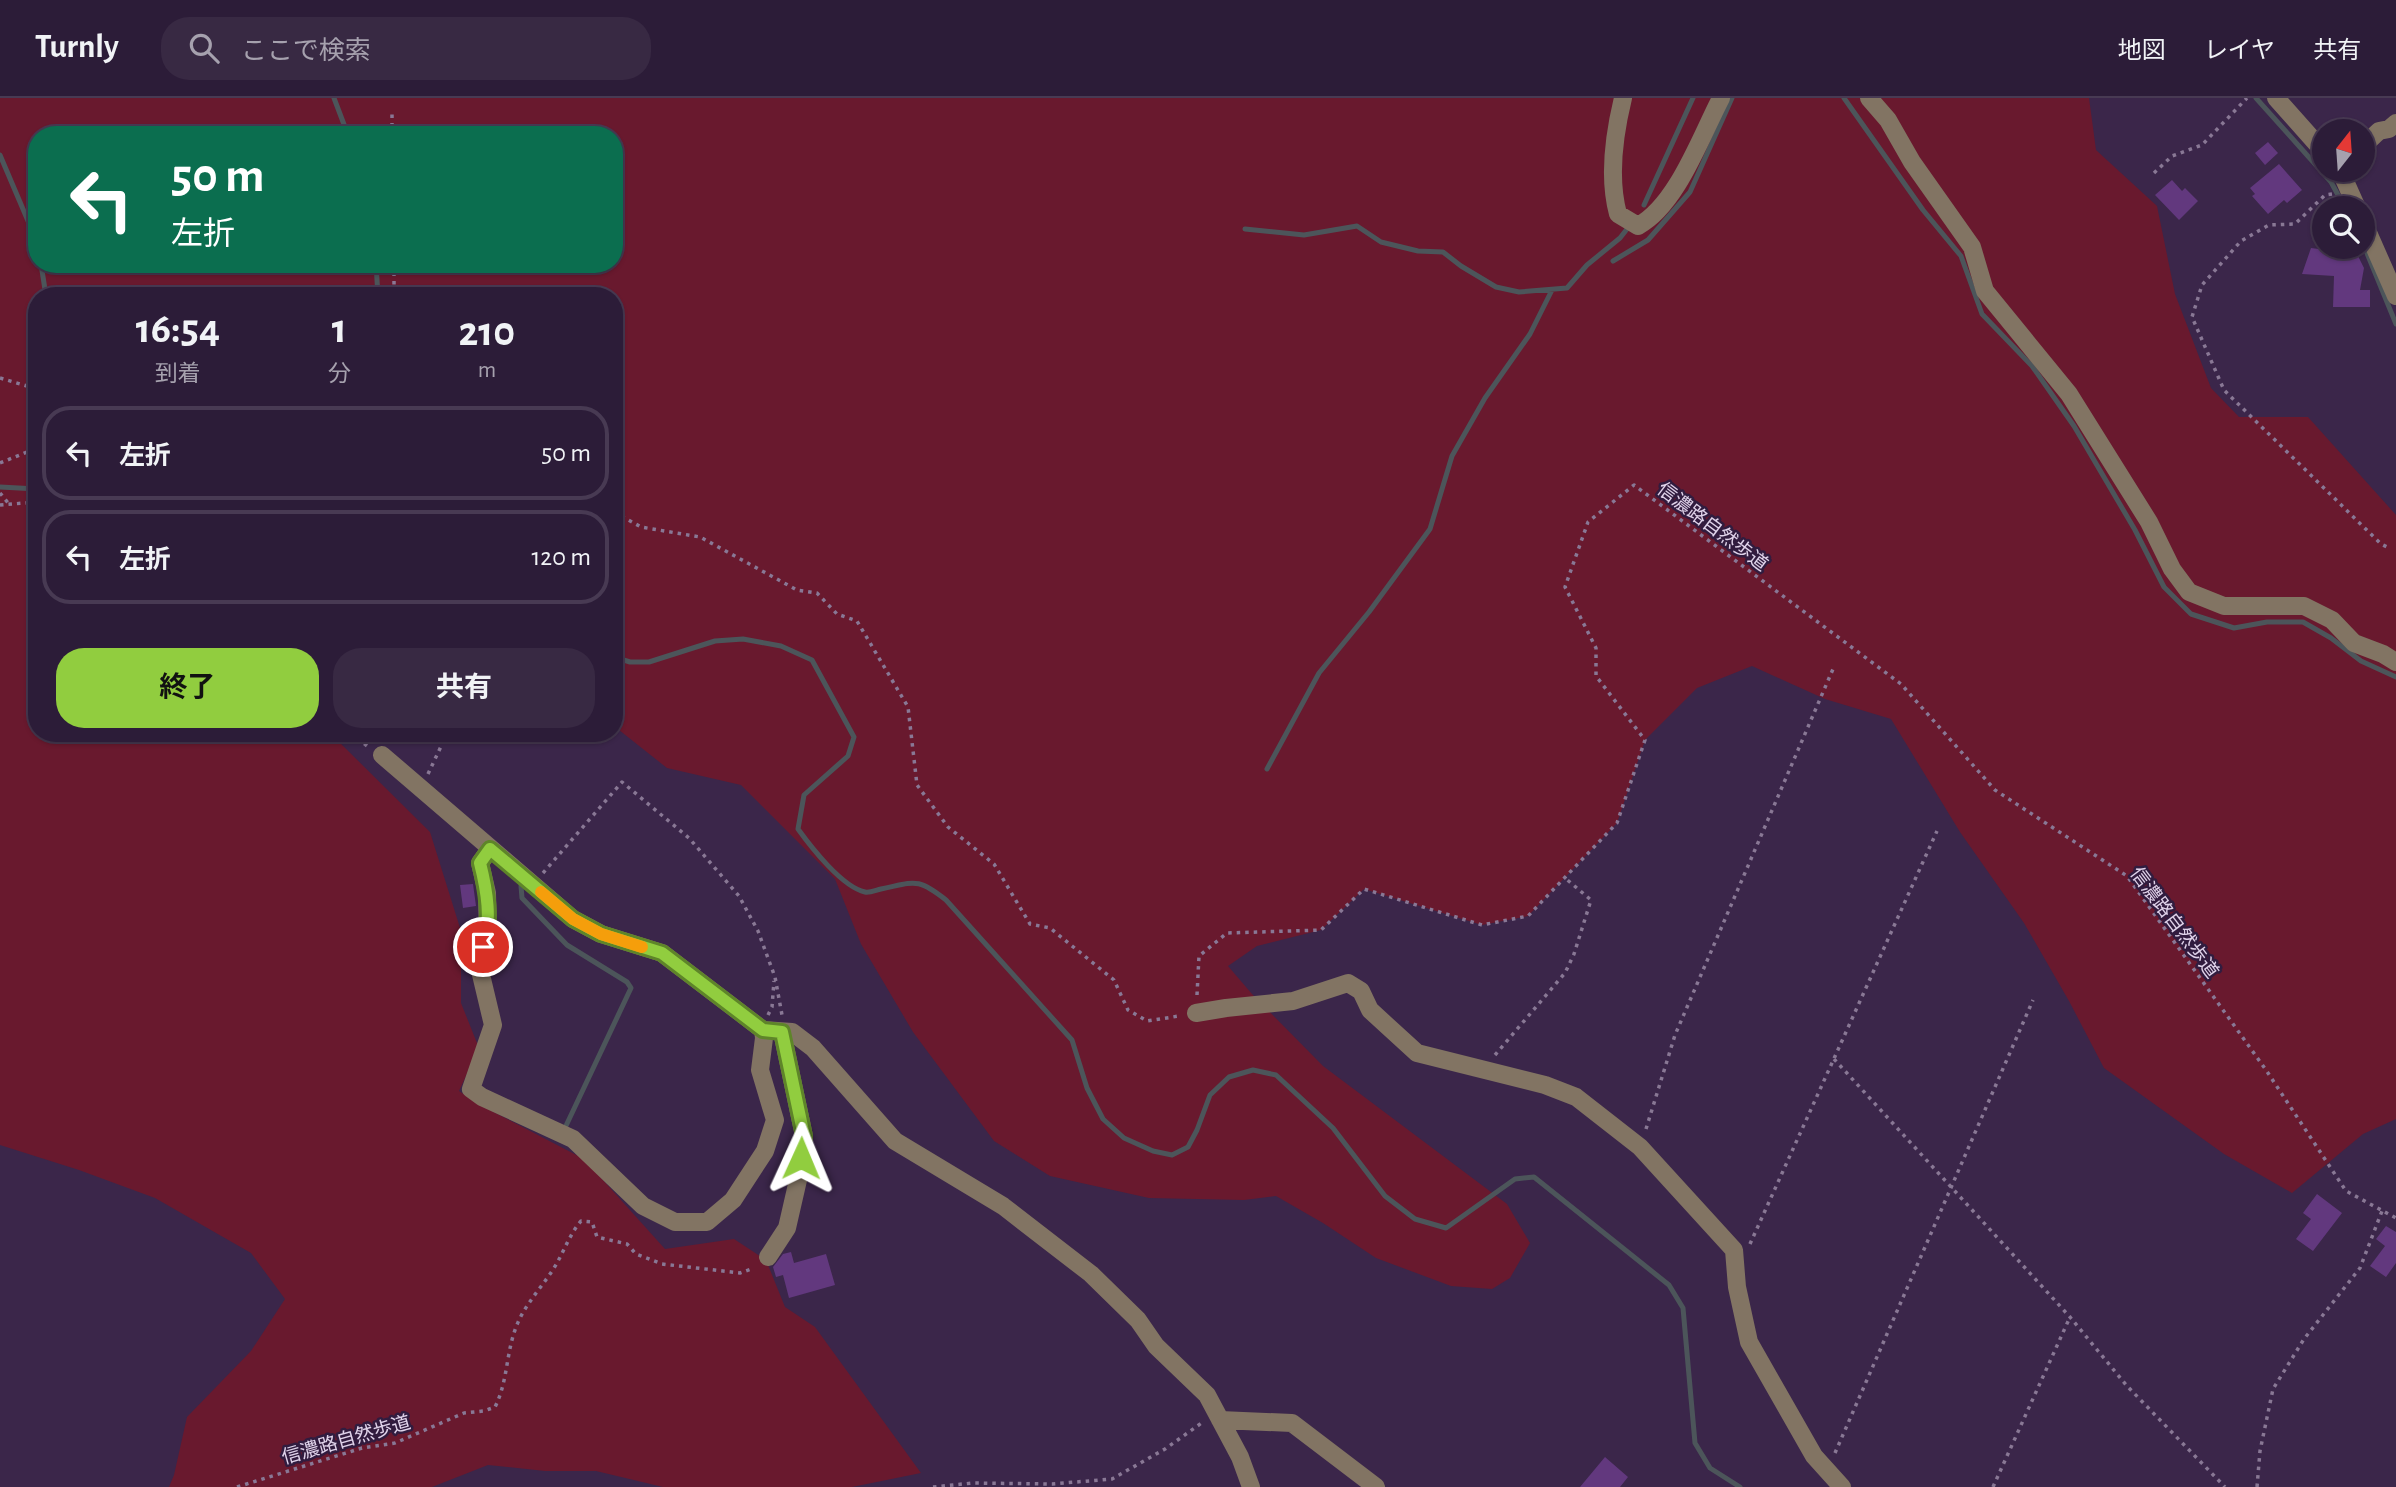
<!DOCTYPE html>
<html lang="ja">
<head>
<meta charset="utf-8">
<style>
  :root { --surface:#2c1c38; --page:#382943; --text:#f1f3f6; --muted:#a6a1ae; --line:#483a53; --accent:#91cd3f }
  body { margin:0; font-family:"Alegreya Sans","Noto Sans JP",sans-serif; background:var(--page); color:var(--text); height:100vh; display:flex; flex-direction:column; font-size:26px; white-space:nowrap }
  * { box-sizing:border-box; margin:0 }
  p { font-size:23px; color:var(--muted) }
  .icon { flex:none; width:38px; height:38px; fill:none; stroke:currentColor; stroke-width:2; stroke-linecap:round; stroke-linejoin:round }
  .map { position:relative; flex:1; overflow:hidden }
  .details { position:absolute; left:28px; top:189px; width:595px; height:455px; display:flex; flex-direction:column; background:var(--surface); border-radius:28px; box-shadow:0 2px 5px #0004,0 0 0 2px var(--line) }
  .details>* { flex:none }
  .top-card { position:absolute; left:28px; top:28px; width:595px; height:147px; border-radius:28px; box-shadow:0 2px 5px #0004,0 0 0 2px var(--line); background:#0b6e4f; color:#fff; overflow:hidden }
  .needle { width:46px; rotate:17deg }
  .tools { position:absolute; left:2312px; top:21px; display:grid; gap:14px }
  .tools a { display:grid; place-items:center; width:63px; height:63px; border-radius:50%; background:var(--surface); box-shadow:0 2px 5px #0004,0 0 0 2px var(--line); font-size:35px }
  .pin { position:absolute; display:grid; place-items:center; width:60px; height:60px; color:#fff; margin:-30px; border:4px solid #fff; border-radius:50%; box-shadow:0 2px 7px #0007 }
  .me { position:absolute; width:77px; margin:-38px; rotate:1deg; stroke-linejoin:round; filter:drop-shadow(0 0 5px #0008) }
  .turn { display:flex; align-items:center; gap:24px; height:147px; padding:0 28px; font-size:32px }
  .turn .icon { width:91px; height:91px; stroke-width:2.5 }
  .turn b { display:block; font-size:49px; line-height:60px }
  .eta { display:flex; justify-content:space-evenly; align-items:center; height:119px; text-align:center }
  .eta b { font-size:42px; font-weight:700; line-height:49px }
  .primary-button { display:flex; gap:14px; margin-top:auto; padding:14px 28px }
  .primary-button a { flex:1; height:80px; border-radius:28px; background:var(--accent); color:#111; font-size:28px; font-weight:700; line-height:80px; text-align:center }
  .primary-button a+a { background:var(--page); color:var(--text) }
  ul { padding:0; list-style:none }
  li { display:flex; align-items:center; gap:21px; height:94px; margin:0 14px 10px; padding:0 14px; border:4px solid var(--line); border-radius:28px }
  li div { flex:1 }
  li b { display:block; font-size:26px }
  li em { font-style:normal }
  header { display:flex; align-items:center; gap:42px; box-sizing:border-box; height:98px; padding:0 35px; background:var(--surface); border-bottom:2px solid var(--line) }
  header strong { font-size:33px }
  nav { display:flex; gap:38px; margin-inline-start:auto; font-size:24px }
  .search { width:490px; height:63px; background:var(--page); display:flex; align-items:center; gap:18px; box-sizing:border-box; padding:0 24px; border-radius:28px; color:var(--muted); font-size:26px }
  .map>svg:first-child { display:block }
</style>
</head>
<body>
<header>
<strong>Turnly</strong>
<div class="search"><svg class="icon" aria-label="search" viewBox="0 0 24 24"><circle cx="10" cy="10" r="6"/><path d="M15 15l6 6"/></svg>ここで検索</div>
<nav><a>地図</a><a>レイヤ</a><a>共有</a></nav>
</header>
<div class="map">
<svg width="2396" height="1389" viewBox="0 0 2396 1389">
  <rect width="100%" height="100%" fill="#3b264a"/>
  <path fill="#69192e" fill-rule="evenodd" d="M0 0H2089L2096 52 2157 108 2175 196 2211 290 2239 319H2308L2396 417V1021L2363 1036 2292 1095 2224 1056 2104 970 2069 903 2024 825 1960 734 1891 621 1825 601 1752 568 1697 590 1645 642 1617 725 1528 818 1482 827 1364 791 1321 832 1257 848 1228 868 1252 896 1323 968 1507 1106 1530 1145 1510 1180 1492 1191 1451 1188 1376 1160 1323 1125 1276 1098 1244 1102 1149 1100 1050 1078 994 1043 913 934 861 846 835 781 741 687 667 670 614 628V198H37V635H330L430 734 461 833V905L479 950 459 993 480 1007 584 1061 665 1151 734 1141 766 1162 785 1209 815 1229 921 1375 852 1389H663L596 1373H545L488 1367 432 1389H169L174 1377 187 1319 251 1253 285 1201 251 1155 155 1100 79 1072 0 1047ZM37 37H614V166H37Z"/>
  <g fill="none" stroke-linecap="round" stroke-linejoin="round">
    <path stroke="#4c555a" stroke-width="5" d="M334 0 348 37
      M1844 0 1923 112 1961 158 1982 216 2032 268 2074 328 2135 432 2164 489 2191 516 2234 530 2267 524H2303L2331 540 2361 563 2396 579
      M2256 0 2331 84 2345 110
      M0 57 37 144
      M1644 107 1693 0
      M1245 131 1304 137 1357 128 1381 144 1418 153 1443 154 1461 168 1496 189 1519 194 1567 190 1587 167 1620 140 1627 131
      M2362 143 2396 226
      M1613 163 1648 142 1690 94 1732 0
      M41 166 46 198
      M376 166 378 198
      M0 389 37 391
      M614 559 630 564H649L715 543 743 541 781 548 812 562 854 639 848 658 804 697 798 731C811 749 842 789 865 794 870 795 876 792 881 791 915 784 917 779 946 802L1072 942 1087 990 1103 1021 1124 1040 1153 1053 1172 1057 1188 1049 1197 1032 1210 997 1229 979 1253 972 1276 977 1333 1030 1385 1098 1415 1121 1446 1130 1515 1081 1534 1079 1669 1187 1683 1210 1695 1345 1710 1370 1740 1389
      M1267 671 1319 575 1369 514 1430 431 1452 358 1485 300 1530 236 1552 192
      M521 788 522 800 567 847 627 884 631 890 564 1032"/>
  </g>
  <path fill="#62387e" d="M2268 44 2278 55 2265 67 2255 55Z
    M2279 66 2302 92 2287 105 2284 102 2268 116 2252 98 2255 96 2250 90Z
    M2172 82 2182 93 2185 90 2198 103 2179 122 2155 97Z
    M2311 150 2357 156 2364 170 2360 192H2370V209H2333L2334 178 2302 176Z
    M473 786 476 808 463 810 460 787Z
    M2317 1096 2342 1115 2313 1153 2296 1141 2311 1121 2303 1115Z
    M2386 1128 2396 1134V1165L2386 1179 2370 1168 2385 1148 2376 1141Z
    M791 1154 794 1165 826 1156 835 1187 789 1200 783 1177 776 1179 773 1169 783 1156Z
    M1605 1359 1628 1379 1620 1389H1580Z"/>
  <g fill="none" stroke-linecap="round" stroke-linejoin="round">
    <path stroke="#897895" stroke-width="3.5" stroke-dasharray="3.5 5" stroke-linecap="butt" d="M392 37V15
      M2154 75 2172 58 2202 47 2247 0
      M2332 96 2325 97 2295 126 2269 127 2241 143 2202 187 2192 219 2224 292 2381 446 2387 449
      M394 166V198
      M0 280 37 291
      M0 365 37 350
      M0 395 9 406
      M0 407 37 404
      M614 414 641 429 700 439 797 492 817 495 837 516 857 523 908 609 917 687 948 729 994 766 1030 826 1050 830 1114 882 1128 912 1147 923 1179 918
      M351 635 367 648
      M428 676 444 642
      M543 775 622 684 689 740 739 798 758 833 775 879 782 917
      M1197 897 1199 858 1227 835 1321 832 1364 791 1482 827 1528 818 1617 725 1645 642 1596 578V550L1565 489 1588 424 1634 387 1901 586 1995 692 2127 778 2266 972 2346 1093 2396 1120
      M768 917 772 909 774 883
      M1495 957 1565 875 1574 856 1591 802 1565 780
      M1834 961 2070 1219 2127 1288 2225 1389
      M1646 1031 1675 937 1833 571
      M1750 1146 1937 733
      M1835 1355 2033 902
      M237 1389 362 1350 395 1345 464 1315 484 1313 495 1309C507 1285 506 1260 514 1235 522 1209 540 1192 554 1170 564 1154 569 1137 581 1123L592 1124 597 1139 627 1146 636 1156 662 1166 740 1175 754 1170
      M933 1389 973 1385 1052 1386 1112 1381 1165 1351 1203 1324
      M1993 1389 2070 1219
      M2257 1389 2260 1353 2273 1291 2304 1241 2360 1170 2382 1113"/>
    <path stroke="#827463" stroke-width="18" d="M1623 0C1614 37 1608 79 1618 116L1638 128C1677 107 1701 38 1721 0
      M1869 0 1888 22 1912 64 1972 149 1985 193 2069 296 2149 424 2172 471 2189 494 2224 508H2304L2332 522 2354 545 2383 556 2396 564
      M2276 0 2324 54
      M2362 49 2379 33 2389 31 2396 25
      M2340 72 2357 110
      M2362 121 2396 198
      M382 657 573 821 601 836 662 855 763 932 792 934 813 950 895 1043 1003 1108 1091 1176 1138 1222 1156 1248 1207 1297 1240 1359 1251 1389
      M490 751 480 765 487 795 488 835 478 864 493 927 471 991 482 999 573 1041 643 1108 675 1124H707L733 1102 765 1053 775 1022 760 972 764 940 763 932
      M1196 915 1226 910 1293 903 1348 885 1361 893 1370 912 1417 955 1545 987 1576 999 1640 1049 1734 1152 1737 1189 1749 1244 1814 1358 1842 1389
      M768 1159 787 1130 798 1082 804 1038 782 934
      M1220 1322 1292 1325 1376 1389"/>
  </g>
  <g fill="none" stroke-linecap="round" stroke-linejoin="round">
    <g stroke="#5e8529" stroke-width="18">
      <path id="route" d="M483 849C492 822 487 793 480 765L490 751 573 821 601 836 662 855 763 932 782 934 804 1038 801 1060"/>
    </g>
    <use href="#route" stroke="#91cd3f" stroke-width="12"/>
    <path stroke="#f59e0b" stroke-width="12" d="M541 794 573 821 601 836 642 849"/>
  </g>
  <g text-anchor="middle" stroke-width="5" stroke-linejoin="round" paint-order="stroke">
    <g font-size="19" fill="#e0d3ea" stroke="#311c3f">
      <text transform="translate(1713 428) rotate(37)" y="7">信濃路自然歩道</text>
      <text transform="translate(2175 824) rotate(53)" y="7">信濃路自然歩道</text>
      <text transform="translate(346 1341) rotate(-16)" y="7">信濃路自然歩道</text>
    </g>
  </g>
</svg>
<div class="tools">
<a><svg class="needle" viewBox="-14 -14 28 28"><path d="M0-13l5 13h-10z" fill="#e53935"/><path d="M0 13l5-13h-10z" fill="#a6a1ae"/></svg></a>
<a><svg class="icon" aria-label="search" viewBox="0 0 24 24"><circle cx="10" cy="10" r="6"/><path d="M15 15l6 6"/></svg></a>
</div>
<div class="pin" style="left:483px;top:849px;background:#d93025"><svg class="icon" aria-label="arrive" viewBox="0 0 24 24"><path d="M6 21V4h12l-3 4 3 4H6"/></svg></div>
<svg class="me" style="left:801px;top:1060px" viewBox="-20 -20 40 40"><path d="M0-17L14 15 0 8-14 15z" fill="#91cd3f" stroke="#fff" stroke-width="4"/></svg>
<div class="top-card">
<div class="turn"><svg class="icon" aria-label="left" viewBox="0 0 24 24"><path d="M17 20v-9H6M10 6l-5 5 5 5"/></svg><div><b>50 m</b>左折</div></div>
</div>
<section class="details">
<div class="eta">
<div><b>16:54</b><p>到着</p></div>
<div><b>1</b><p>分</p></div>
<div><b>210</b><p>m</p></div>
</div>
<ul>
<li><svg class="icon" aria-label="left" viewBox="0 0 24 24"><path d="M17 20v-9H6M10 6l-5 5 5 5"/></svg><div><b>左折</b></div><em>50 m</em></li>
<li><svg class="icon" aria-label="left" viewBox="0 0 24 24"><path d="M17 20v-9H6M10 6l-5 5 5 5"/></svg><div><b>左折</b></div><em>120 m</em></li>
</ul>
<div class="primary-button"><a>終了</a><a>共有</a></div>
</section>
</div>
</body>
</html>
